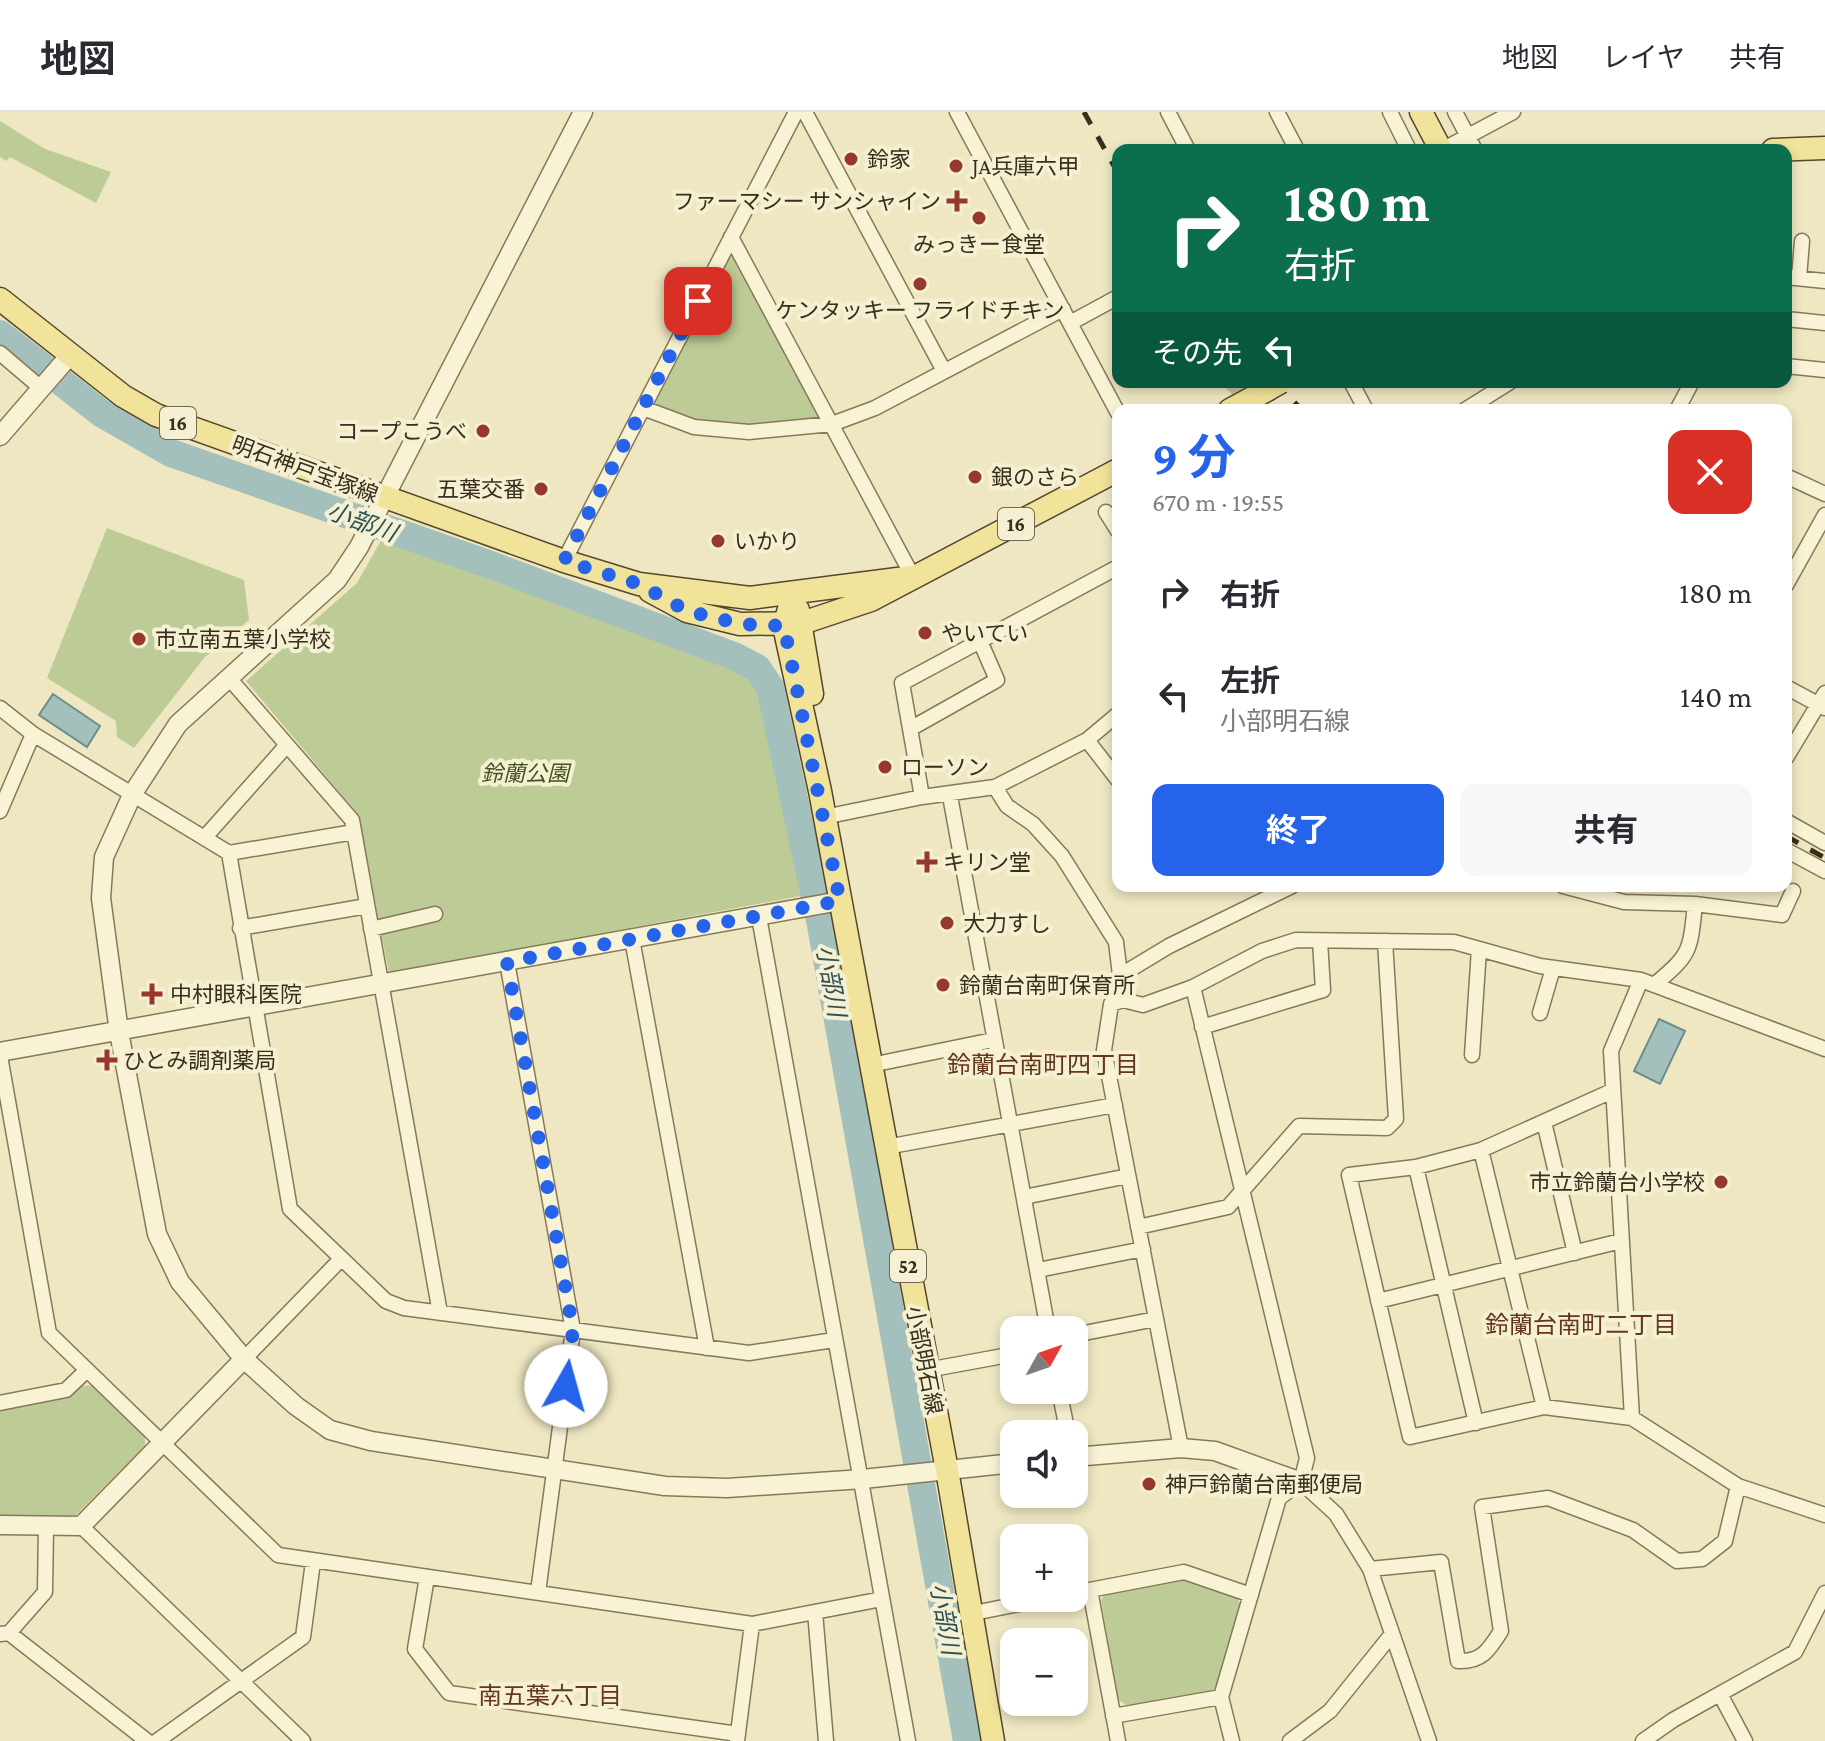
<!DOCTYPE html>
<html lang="ja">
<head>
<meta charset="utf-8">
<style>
  :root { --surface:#fff; --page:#f7f7f7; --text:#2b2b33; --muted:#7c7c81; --line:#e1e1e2; --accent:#2563eb }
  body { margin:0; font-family:"Crimson Pro","Noto Sans JP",serif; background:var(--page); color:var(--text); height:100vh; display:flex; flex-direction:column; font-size:30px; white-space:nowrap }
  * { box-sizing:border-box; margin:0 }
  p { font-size:26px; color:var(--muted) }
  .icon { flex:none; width:44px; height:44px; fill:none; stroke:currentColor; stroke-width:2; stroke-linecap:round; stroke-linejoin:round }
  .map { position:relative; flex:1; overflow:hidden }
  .side { position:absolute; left:1112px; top:292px; width:680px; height:488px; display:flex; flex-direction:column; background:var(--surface); border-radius:16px; box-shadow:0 4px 12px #0003 }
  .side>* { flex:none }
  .guide { position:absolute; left:1112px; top:32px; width:680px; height:244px; border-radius:16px; box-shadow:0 4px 12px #0003; background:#0b6e4f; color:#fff; overflow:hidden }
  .needle { width:52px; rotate:50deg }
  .fabs { position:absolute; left:1000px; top:1204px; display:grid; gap:16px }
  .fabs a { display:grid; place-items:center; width:88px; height:88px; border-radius:16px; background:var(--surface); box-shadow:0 4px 12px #0003; font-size:40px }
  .pin { position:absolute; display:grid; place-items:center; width:68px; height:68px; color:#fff; margin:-34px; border-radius:16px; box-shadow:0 4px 12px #0006 }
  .me { position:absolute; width:88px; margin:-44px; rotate:7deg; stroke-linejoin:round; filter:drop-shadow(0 0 6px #0008) }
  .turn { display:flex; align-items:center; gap:28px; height:168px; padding:0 40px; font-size:36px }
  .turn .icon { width:104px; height:104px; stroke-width:2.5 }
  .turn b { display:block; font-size:56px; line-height:68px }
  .then { display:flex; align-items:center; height:76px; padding:0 40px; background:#0003; gap:16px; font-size:30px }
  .round { display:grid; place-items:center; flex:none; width:84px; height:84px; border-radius:16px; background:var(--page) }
  .overview { display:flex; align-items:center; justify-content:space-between; height:136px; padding:0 40px }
  h1 { font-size:48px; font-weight:700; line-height:60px; color:var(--accent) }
  .primary-button { display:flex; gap:16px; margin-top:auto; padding:16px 40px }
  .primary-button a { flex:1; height:92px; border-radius:16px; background:var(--accent); color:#fff; font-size:32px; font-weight:700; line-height:92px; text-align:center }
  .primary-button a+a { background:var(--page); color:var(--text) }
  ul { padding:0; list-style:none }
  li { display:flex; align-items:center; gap:24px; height:104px; padding:0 40px }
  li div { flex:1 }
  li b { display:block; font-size:30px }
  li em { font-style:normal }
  header { display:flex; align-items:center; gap:48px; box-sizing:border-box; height:112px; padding:0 40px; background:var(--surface); border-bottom:2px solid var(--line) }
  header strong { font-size:38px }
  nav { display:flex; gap:44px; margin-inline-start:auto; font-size:28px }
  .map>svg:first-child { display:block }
</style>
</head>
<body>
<header>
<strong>地図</strong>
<nav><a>地図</a><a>レイヤ</a><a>共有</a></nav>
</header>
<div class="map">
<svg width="1825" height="1629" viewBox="0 0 1825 1629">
  <rect width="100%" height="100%" fill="#eee7c2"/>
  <path fill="#bdcc96" d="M0 9 45 37 111 60 96 91 10 45 6 49 0 45Z
    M731 125 832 312 694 315 643 296Z
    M107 416 244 468 249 508 204 546 134 636 117 625 116 609 47 566Z
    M383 425 486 458 622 514 732 550 752 561 764 580 806 783 389 861 357 701 246 569 357 471Z
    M96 1273 145 1323V1334L74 1405 0 1404V1299L68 1284 80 1274Z
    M1189 1467 1234 1483 1241 1492 1218 1573 1210 1581 1131 1597 1118 1587 1101 1488 1106 1480Z"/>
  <path fill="#a4c0bc" stroke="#6b8e8b" stroke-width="2" d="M53 582 100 614 87 635 39 603Z
    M1659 907 1685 919 1660 972 1634 959Z"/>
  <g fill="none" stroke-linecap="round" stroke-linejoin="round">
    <path stroke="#a4c0bc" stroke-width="28" d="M0 222 101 301 171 341 488 452 734 544 757 556 770 575 820 808 967 1629"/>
    <path stroke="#c9c2a1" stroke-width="14" stroke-dasharray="14 7" stroke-linecap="butt" d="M1230 270 1256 298"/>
    <g stroke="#877859" stroke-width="17">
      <path id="minor" d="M805 0 944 259
        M957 0 1118 301
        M1168 0 1188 38
        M1277 0 1297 38
        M1390 0 1409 38
        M1455 0 1475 38
        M1442 38 1513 0
        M731 125 913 465
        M1786 165 1825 169
        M1799 166 1802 129
        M1786 207 1825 211
        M1070 211 1118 185
        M0 241 41 276
        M1786 254 1825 258
        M1351 270 1366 298
        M643 296 694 315 749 320 832 312 875 296 1063 197
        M1465 298 1510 270
        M1677 298 1692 270
        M1786 364 1825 382
        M1106 400 1118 419
        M564 449 796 0
        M1786 473 1825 403
        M229 566 352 708 440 1201
        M1786 575 1825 596
        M0 596 33 622 229 741 290 1097 386 1189 404 1196 749 1241 834 1228
        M910 617 997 568 980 529
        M1087 628 1118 668
        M1786 646 1825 581
        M995 675 1007 694 1033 712 1062 744 1116 830 1123 888
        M950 684 1048 1218
        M922 685 902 571 1118 455
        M0 699 33 622
        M824 705 922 685 995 675 1087 628 1118 602
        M1786 709 1825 731
        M206 724 287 633
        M1786 738 1825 759
        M229 741 354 720
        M1563 774 1624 790 1695 792 1782 803 1793 779
        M759 805 908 1629
        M240 816 367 794
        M371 817 435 802
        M632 827 707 1236
        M507 850 573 1218 538 1480
        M1121 863 1169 834 1292 774
        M1654 873C1691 842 1690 840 1695 792
        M1193 875 1307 1346 1301 1370 1279 1386 1221 1585 1232 1629
        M1540 901 1553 856
        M1202 915 1323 878 1320 829
        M1472 943 1479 837
        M0 944 49 1221 278 1443 752 1512 882 1487
        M871 953 993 928
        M1612 979 1481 1038 1416 1055 1349 1063 1410 1325 1544 1295 1632 1306 1738 1374 1825 1403
        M1544 1010 1575 1141
        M886 1035 1115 993
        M1481 1038 1544 1295
        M1416 1055 1476 1311
        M1024 1085 1128 1064
        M1138 1115 1228 1095 1299 1014 1387 1016 1396 1007 1385 829
        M1038 1158 1143 1137
        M1378 1189 1621 1129
        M1074 1223 1156 1207
        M244 1247 341 1147
        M927 1258 1014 1242
        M1059 1278 1068 1322
        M0 1291 66 1278 87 1258
        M1632 1306 1611 939 1641 868
        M1181 1336 1104 938 1111 892 1123 888 1143 893 1193 875 1262 839 1296 828 1454 830 1540 854 1641 868 1825 937
        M1301 1370 1336 1402 1370 1457 1429 1629
        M81 1414 303 1629
        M1370 1457 1441 1450 1458 1549C1482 1550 1489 1538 1501 1519L1482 1395 1548 1386 1633 1418 1677 1449 1702 1447 1725 1429 1738 1374
        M427 1465 415 1537 449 1581 738 1622
        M1090 1478 1118 1629
        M1074 1481 1184 1460 1251 1483
        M815 1500 826 1629
        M969 1502 1048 1486
        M9 1521 45 1480 46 1413
        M0 1522 9 1521 147 1629
        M1720 1582 1745 1629
        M1113 1604 1221 1585
        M157 1629 303 1525 313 1450
        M737 1629 752 1512
        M1290 1629 1330 1599 1392 1522
        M1643 1629 1673 1608 1795 1540 1825 1481"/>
    </g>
    <g stroke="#877859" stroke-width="21">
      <path id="tertiary" d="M583 0 359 435 337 468 178 612 133 681 104 745 101 786 119 920 157 1122 180 1170 244 1247 296 1294 330 1318 371 1329 665 1374 727 1376 863 1367 1014 1351
        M0 324 70 243
        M0 940 840 789
        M1074 1345 1181 1336 1215 1339 1301 1370
        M0 1413 81 1414 244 1247"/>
    </g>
    <g stroke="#55462e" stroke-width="25">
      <path id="primary" d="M1421 0 1441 38
        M1773 38 1825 36
        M0 187 123 284 156 303 564 449 639 472 750 486 913 465
        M1230 298 1267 278
        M650 479 687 499 740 512 802 511 871 488 1118 358
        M793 483 784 514 820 679 947 1358 993 1629
        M798 498 812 582"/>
    </g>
    <use href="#minor" stroke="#f8f3d5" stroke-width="14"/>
    <use href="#tertiary" stroke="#f8f3d5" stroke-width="18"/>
    <use href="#primary" stroke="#f1e39a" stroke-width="22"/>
    <path stroke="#372e1d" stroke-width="5" stroke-dasharray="14 14" stroke-linecap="butt" d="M1084 0 1118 61
      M1275 270 1302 298
      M1786 724 1825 746"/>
    <g stroke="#55462e" stroke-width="25" stroke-linecap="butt">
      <path id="primary-bridge" d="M1267 278 1281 270"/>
    </g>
    <use href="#primary-bridge" stroke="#f1e39a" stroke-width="22"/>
  </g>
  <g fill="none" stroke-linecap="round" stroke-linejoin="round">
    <path stroke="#2563eb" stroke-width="14" stroke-dasharray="0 25.2" d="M566 1274 573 1218 507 850 840 789 784 514 740 512 687 499 639 472 564 449 698 189"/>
  </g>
  <g fill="#96392a" stroke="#f5f0d1" stroke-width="3">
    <circle cx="851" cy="47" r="8"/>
    <circle cx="956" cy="54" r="8"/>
    <path d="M953 77h8v8h8v8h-8v8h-8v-8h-8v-8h8z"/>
    <circle cx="979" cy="106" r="8"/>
    <circle cx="920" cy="172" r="8"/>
    <circle cx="483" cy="319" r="8"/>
    <circle cx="975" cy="365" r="8"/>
    <circle cx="541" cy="377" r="8"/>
    <circle cx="718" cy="429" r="8"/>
    <circle cx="925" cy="521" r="8"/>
    <circle cx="139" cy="527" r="8"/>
    <circle cx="885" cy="655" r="8"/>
    <path d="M923 738h8v8h8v8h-8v8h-8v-8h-8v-8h8z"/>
    <circle cx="947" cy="811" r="8"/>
    <circle cx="943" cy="873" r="8"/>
    <path d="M148 870h8v8h8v8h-8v8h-8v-8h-8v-8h8z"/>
    <path d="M103 936h8v8h8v8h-8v8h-8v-8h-8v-8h8z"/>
    <circle cx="1721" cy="1070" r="8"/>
    <circle cx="1149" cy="1372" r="8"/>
  </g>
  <g text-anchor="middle" stroke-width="8" stroke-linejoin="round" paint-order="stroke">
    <g fill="#f5f0d1" stroke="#706853" stroke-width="2">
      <rect x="160" y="295" width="36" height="32" rx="6"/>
      <rect x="998" y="396" width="36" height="32" rx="6"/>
      <rect x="890" y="1138" width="36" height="32" rx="6"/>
    </g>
    <g font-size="20" font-weight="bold" fill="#372e1d">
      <text x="178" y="318">16</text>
      <text x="1016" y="419">16</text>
      <text x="908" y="1161">52</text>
    </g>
    <g font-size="22" fill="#372e1d" stroke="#f5f0d1" text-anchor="start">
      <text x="867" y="55">鈴家</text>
      <text x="972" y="62">JA兵庫六甲</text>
      <text x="941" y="97" text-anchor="end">ファーマシー サンシャイン</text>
      <text x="979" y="140" text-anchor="middle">みっきー食堂</text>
      <text x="920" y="206" text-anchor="middle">ケンタッキー フライドチキン</text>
      <text x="467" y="327" text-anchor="end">コープこうべ</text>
      <text x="991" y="373">銀のさら</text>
      <text x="525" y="385" text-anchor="end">五葉交番</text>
      <text x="734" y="437">いかり</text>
      <text x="941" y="529">やいてい</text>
      <text x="155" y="535">市立南五葉小学校</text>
      <text x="901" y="663">ローソン</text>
      <text x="943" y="758">キリン堂</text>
      <text x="963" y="819">大力すし</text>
      <text x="959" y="881">鈴蘭台南町保育所</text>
      <text x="170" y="890">中村眼科医院</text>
      <text x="123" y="956">ひとみ調剤薬局</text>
      <text x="1705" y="1078" text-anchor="end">市立鈴蘭台小学校</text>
      <text x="1165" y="1380">神戸鈴蘭台南郵便局</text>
    </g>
    <g font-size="22" fill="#372e1d" stroke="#f5f0d1">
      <text transform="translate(305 357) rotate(20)" y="8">明石神戸宝塚線</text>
      <text transform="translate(925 1248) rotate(79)" y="8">小部明石線</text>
    </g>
    <g font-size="22" font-style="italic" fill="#415324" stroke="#f5f0d1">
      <text x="525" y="669">鈴蘭公園</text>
    </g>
    <g font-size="24" font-style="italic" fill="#2d5357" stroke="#f5f0d1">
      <text transform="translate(362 410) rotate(20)" y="8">小部川</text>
      <text transform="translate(831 869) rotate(80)" y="8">小部川</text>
      <text transform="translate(945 1507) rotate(80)" y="8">小部川</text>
    </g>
    <g font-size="24" fill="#63361d" stroke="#f5f0d1">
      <text x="1043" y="961">鈴蘭台南町四丁目</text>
      <text x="1581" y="1221">鈴蘭台南町二丁目</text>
      <text x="550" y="1592">南五葉六丁目</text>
    </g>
  </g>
</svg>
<div class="fabs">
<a><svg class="needle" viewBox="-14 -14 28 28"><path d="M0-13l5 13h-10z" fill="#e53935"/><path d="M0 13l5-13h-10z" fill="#7c7c81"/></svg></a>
<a><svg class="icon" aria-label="sound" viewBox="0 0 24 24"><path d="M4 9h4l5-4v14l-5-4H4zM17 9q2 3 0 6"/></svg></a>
<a>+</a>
<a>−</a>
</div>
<div class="pin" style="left:698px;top:189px;background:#d93025"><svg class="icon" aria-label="arrive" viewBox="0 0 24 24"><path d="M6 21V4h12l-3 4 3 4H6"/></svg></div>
<svg class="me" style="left:566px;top:1274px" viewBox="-20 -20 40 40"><circle r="19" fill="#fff"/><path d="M0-13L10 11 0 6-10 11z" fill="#2563eb"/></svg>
<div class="guide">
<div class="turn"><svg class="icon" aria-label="right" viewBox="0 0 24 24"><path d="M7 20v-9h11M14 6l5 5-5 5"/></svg><div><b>180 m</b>右折</div></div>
<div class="then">その先<svg class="icon" aria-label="left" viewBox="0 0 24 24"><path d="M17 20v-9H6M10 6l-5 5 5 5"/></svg></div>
</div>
<section class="side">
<div class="overview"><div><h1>9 分</h1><p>670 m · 19:55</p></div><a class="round" style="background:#d93025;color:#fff"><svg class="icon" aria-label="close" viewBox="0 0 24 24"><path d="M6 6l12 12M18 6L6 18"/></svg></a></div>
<ul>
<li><svg class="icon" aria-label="right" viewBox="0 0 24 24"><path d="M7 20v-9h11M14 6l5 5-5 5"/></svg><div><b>右折</b></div><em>180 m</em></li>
<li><svg class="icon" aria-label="left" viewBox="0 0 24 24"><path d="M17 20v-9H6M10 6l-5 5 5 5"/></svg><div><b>左折</b><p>小部明石線</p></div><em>140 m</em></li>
</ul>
<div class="primary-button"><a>終了</a><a>共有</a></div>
</section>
</div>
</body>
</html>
